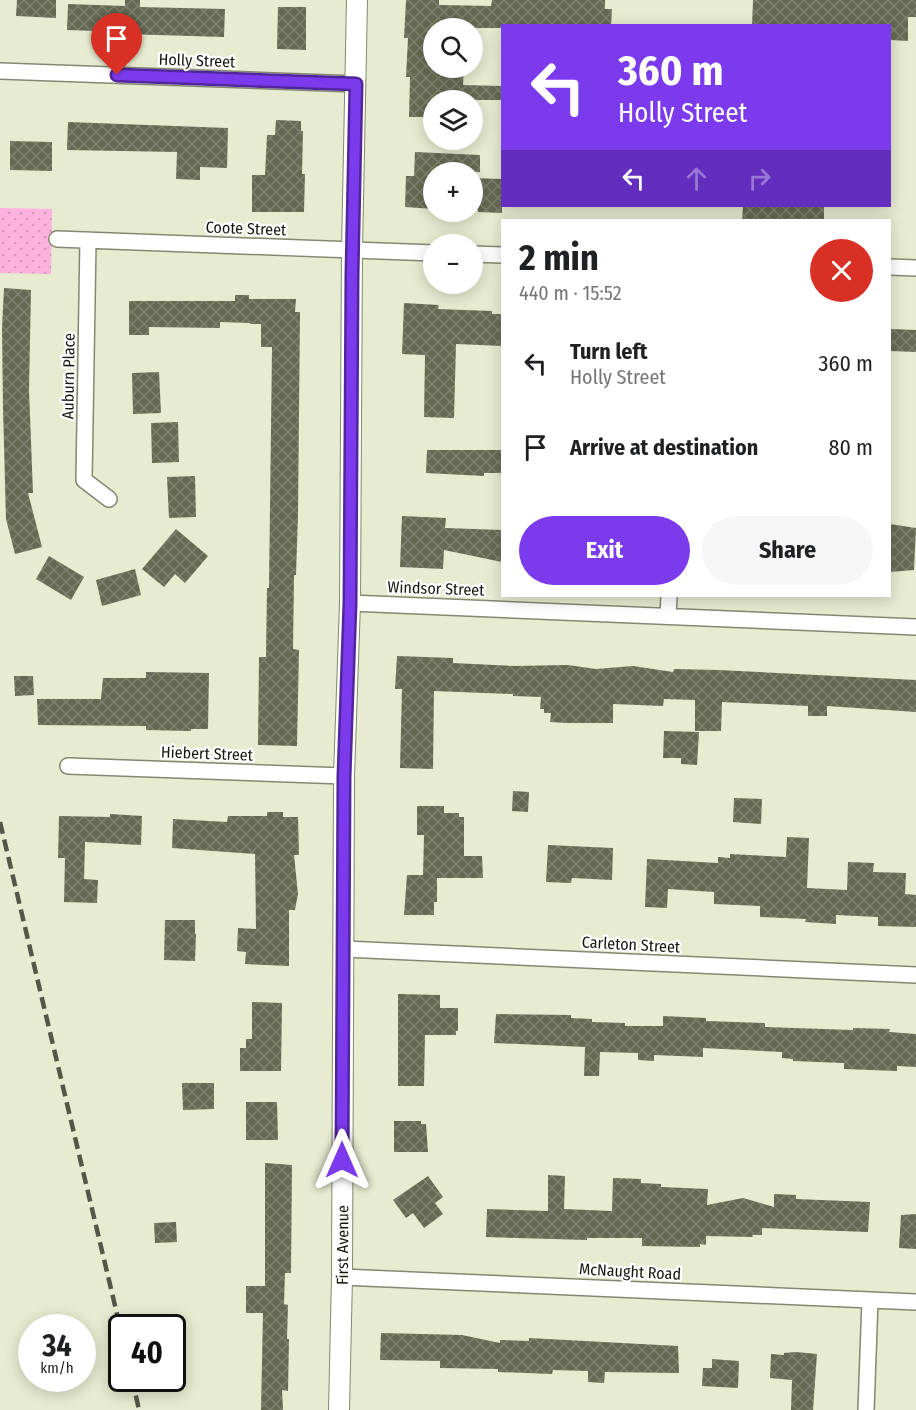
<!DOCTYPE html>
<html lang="en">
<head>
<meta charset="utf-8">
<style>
  :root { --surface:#fff; --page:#f6f6f6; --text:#202124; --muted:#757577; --accent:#7c3aed }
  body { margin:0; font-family:"Fira Sans Condensed",sans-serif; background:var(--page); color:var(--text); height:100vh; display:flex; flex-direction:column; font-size:22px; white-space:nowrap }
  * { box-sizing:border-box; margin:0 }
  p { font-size:20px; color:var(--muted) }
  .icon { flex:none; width:33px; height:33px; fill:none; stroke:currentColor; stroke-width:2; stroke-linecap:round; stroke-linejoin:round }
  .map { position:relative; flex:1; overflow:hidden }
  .details { position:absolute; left:501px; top:219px; width:390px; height:378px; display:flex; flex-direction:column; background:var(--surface); border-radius:0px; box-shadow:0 3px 15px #0003 }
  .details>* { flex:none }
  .guide { position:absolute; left:501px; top:24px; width:390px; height:183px; border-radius:0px; box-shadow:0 3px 15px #0003; background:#7c3aed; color:#fff; overflow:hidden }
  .controls { position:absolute; left:423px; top:18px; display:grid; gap:12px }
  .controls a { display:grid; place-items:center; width:60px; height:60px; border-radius:50%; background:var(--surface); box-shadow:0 3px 15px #0003; font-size:30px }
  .speed { position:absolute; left:18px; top:1314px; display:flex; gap:12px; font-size:30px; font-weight:700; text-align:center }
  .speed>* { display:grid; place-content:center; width:78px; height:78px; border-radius:50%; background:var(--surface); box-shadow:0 3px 15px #0003; line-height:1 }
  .speed small { font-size:15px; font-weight:400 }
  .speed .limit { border:3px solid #111; border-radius:9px; background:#fff; color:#111 }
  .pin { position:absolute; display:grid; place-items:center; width:51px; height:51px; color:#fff; margin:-62px -26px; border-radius:50% 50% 50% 0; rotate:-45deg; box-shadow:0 0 6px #0007 }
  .pin .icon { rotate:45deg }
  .me { position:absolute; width:66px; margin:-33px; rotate:0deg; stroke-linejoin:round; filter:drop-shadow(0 0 4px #0008) }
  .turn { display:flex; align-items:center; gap:21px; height:126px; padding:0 18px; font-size:27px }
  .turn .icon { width:78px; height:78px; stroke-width:2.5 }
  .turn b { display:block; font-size:42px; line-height:51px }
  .lanes { display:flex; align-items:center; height:57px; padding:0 18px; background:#0003; justify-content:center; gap:30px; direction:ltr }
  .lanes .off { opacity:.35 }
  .round { display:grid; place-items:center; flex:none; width:63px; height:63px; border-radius:32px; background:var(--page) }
  .overview { display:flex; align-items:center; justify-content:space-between; height:102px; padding:0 18px }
  h1 { font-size:36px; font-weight:700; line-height:45px }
  .action { display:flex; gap:12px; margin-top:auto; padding:12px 18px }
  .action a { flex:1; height:69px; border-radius:36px; background:var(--accent); color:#fff; font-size:24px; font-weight:700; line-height:69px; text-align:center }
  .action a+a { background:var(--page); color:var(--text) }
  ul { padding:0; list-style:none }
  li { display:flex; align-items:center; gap:18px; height:84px; padding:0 18px }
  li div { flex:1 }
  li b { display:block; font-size:22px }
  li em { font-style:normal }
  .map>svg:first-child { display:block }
</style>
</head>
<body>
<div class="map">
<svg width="916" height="1410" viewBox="0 0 916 1410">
  <defs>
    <pattern id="park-dots" width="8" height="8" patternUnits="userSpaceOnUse" patternTransform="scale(1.5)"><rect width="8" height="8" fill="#fcb2de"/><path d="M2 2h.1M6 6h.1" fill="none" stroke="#d798bd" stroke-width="1.8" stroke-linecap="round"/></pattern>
    <pattern id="building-cross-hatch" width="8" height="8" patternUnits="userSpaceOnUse" patternTransform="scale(1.5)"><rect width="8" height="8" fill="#666a52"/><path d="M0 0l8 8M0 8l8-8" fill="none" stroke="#7f8270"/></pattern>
  </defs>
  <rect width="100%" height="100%" fill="#e7ebd0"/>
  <path fill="url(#park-dots)" d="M0 208 52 209 51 274 0 273Z"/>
  <path fill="url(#building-cross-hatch)" d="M17 0H56V18L16 16Z
    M125 0H140V7L225 9 224 37 124 34 125 32 67 30 68 4 125 6Z
    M406 0H439V5L491 6 492 0H605V9H612L611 26H502V28H434V68H464L463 85 502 86V100H434V117H409L410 77H406L408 38H404Z
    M753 0H916V17H908V41L890 40V26H752Z
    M278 7H306V50L277 49Z
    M276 120 301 121V131H303L302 174H305L304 212H252V175H265L267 135H275Z
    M68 122 228 128 227 168 200 167V180L176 179 177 152 67 150Z
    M10 141 52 142V171L10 170Z
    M415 152 480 155V172H434V209L405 207 406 176H414Z
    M472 178 502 179V213L478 212V210H472Z
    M743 206H824V220H742Z
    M4 288 31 290 29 390 33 493H28L42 547 15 554 6 519 3 408 2 328Z
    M235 295H249V299H296L295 312H300L298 516 296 575H294L293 649 299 650 297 746 258 745 259 657H266L267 588H269L272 347H261V324H250V323L220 322V328L149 327V335H129V301H235Z
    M404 303 439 305 438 309 492 311V314H502V346L456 344 454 418 424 417 425 355 402 354Z
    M891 329 916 330V352L891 351Z
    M159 372 161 413 133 414 132 373Z
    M178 422 179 462 152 463 151 423Z
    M427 450H502V473H484V476L426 473Z
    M195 476 196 517 169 518 167 477Z
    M402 516 446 518 445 528 502 530V562L444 550 443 569 400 567Z
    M890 524 916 528 914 570 890 572Z
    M176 529 208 556 185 583 175 574 164 587 142 569Z
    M49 556 84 577 71 600 36 579Z
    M135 569 141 595 102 606 96 580Z
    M397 656 453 658V663L515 666 568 665 596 669 633 666 673 672 674 669 719 670 916 680V712L827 706V716H808V706L722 702 721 731H695V700L664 699 663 706 613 704V723H567L550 722 551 713H544V709H540L541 697 513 696V694L434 691 433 769 400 768 402 689H395Z
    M146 672 209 673 208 729H191V731L146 730V726L38 725 37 699H101L103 678H146Z
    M14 676H33L34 695 15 696Z
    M664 731 699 732 697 765 681 764V758H663Z
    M513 791 529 792 528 812 512 811Z
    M734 798 762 799 761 824 733 822Z
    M417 806H444V813H459V817H464V856H482L483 878H437V902H434V915H404L407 875H423L424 835H417Z
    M267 812H283V817H298L299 855H294L298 894 295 910H289V966L245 964 246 952 237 951 238 928 256 929 255 854 172 848 173 819 227 822 228 816H267Z
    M110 814 142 816 141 845 85 842 84 879 98 880 97 903 64 902 65 858H58L59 816 110 817Z
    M787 837 809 838 807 888 847 890 848 862 874 863 873 872 906 873 905 894 916 895V927L878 926V917L836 915V924L805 922 806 919 760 917V906L714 904V892L668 889 667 908 645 907 647 859 718 863V857L730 858V854L786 857Z
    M548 845 613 848 612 880 572 878 571 883 546 882Z
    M165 920H195V934H196L195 961 164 960Z
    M398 994 440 995V1008H458V1031H456V1035H425L424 1086H398Z
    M252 1002 282 1003 281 1071H240V1048H246V1039H252Z
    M496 1014 571 1015V1018L592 1019V1022L625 1023V1026H663V1016L706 1018V1021L765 1023V1027L853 1030V1028L890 1029 889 1032 916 1034V1067L897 1066V1071L844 1069V1063L793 1061V1059L782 1058V1052L703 1048V1057L654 1055V1061L638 1060V1053L600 1052 599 1076H584L585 1047 494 1043Z
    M182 1083H214V1109L183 1110Z
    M246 1102H277L278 1140H246Z
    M394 1121H421V1124H426L428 1152H394Z
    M265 1163 292 1165 291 1273H285L284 1304 288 1305 287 1339H289L288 1391 282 1390 283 1410H261L263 1313H246V1286H265Z
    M548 1175 565 1176 564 1209 612 1211 613 1178 641 1179V1183L661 1184V1187L708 1189 707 1205 743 1198 774 1207V1194L796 1195V1199L870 1202 868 1232 762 1228V1235H752L753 1237 706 1236V1245L700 1244V1247L642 1246V1238H587V1240L486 1237 487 1209 548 1211Z
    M428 1176 443 1197 435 1203 443 1214 424 1228 413 1213 406 1218 393 1200Z
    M916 1214V1249L899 1248 901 1215Z
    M176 1222 177 1242 155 1243 154 1223Z
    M381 1333 462 1335 500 1343V1340L529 1341V1338L678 1346 679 1373 605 1372 604 1383 588 1382V1371L553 1370 552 1374 498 1372V1369L440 1368V1361L380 1360Z
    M796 1352 817 1354 813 1410H791L792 1380 770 1378 771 1354 784 1355V1353Z
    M712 1359 739 1361 738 1388 702 1386 703 1368H712Z"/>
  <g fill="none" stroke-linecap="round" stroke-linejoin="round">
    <g stroke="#848870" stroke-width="18">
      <path id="minor" d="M0 71 356 84
        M57 239 434 253
        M88 240 84 480 109 499
        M472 254 502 255
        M890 267 916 268
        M350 603 916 627
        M668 616 669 596
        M68 766 344 776
        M344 949 916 975
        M342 1277 916 1302
        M866 1410 870 1300"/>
    </g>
    <g stroke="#848870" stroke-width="22">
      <g id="tertiary">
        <path id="s1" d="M339 1410 342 1277 344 776 350 603 352 250 357 0"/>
      </g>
    </g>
    <use href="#minor" stroke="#fff" stroke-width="15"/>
    <use href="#tertiary" stroke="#fff" stroke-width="20"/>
    <path stroke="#545748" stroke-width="4.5" stroke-dasharray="12 6" stroke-linecap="butt" d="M0 822 122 1335
      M132 1378 139 1410"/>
  </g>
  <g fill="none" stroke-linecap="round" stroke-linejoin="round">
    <g stroke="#51269a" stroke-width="15">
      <path id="route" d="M117 75 356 84 352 274 350 603 344 776 342 1160"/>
    </g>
    <use href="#route" stroke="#7c3aed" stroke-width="10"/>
  </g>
  <g text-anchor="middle" stroke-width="4.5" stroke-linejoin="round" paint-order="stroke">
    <g font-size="16" fill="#16180e" stroke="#fff">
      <text transform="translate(197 60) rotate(2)" y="6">Holly Street</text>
      <text transform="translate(246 228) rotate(2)" y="6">Coote Street</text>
      <text transform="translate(68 376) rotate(-89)" y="6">Auburn Place</text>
      <text transform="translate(436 588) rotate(2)" y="6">Windsor Street</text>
      <text transform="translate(207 753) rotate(2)" y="6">Hiebert Street</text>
      <text transform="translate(631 944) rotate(3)" y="6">Carleton Street</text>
      <text dy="6" stroke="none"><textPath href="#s1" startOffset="165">First Avenue</textPath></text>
      <text transform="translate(630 1271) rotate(3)" y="6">McNaught Road</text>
    </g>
  </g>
</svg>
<div class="controls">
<a><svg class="icon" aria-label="search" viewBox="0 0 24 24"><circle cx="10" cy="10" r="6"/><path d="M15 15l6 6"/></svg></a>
<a><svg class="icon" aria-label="layers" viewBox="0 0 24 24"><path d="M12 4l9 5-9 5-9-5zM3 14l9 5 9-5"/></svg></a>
<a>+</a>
<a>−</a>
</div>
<div class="speed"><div>34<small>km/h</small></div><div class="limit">40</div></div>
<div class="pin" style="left:117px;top:75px;background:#d93025"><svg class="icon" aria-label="arrive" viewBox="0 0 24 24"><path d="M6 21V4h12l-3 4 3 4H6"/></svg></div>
<svg class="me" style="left:342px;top:1160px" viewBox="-20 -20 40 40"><path d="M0-17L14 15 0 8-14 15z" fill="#7c3aed" stroke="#fff" stroke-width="4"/></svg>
<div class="guide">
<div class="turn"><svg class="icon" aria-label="left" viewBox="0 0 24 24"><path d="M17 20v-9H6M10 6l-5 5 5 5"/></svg><div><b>360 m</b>Holly Street</div></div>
<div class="lanes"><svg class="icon" aria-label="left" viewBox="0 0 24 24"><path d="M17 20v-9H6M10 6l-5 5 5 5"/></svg><svg class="icon off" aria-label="ahead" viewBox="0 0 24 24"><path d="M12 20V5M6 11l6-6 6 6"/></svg><svg class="icon off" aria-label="right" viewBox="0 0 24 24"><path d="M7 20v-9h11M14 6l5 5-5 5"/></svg></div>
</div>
<section class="details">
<div class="overview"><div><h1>2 min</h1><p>440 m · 15:52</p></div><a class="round" style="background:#d93025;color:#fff"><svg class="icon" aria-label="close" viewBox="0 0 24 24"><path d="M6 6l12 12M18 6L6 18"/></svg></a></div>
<ul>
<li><svg class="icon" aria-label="left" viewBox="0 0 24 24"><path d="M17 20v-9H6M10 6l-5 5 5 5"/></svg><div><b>Turn left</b><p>Holly Street</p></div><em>360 m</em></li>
<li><svg class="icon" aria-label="arrive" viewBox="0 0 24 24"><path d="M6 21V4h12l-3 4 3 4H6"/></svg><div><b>Arrive at destination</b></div><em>80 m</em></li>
</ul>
<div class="action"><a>Exit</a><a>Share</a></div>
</section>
</div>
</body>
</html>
